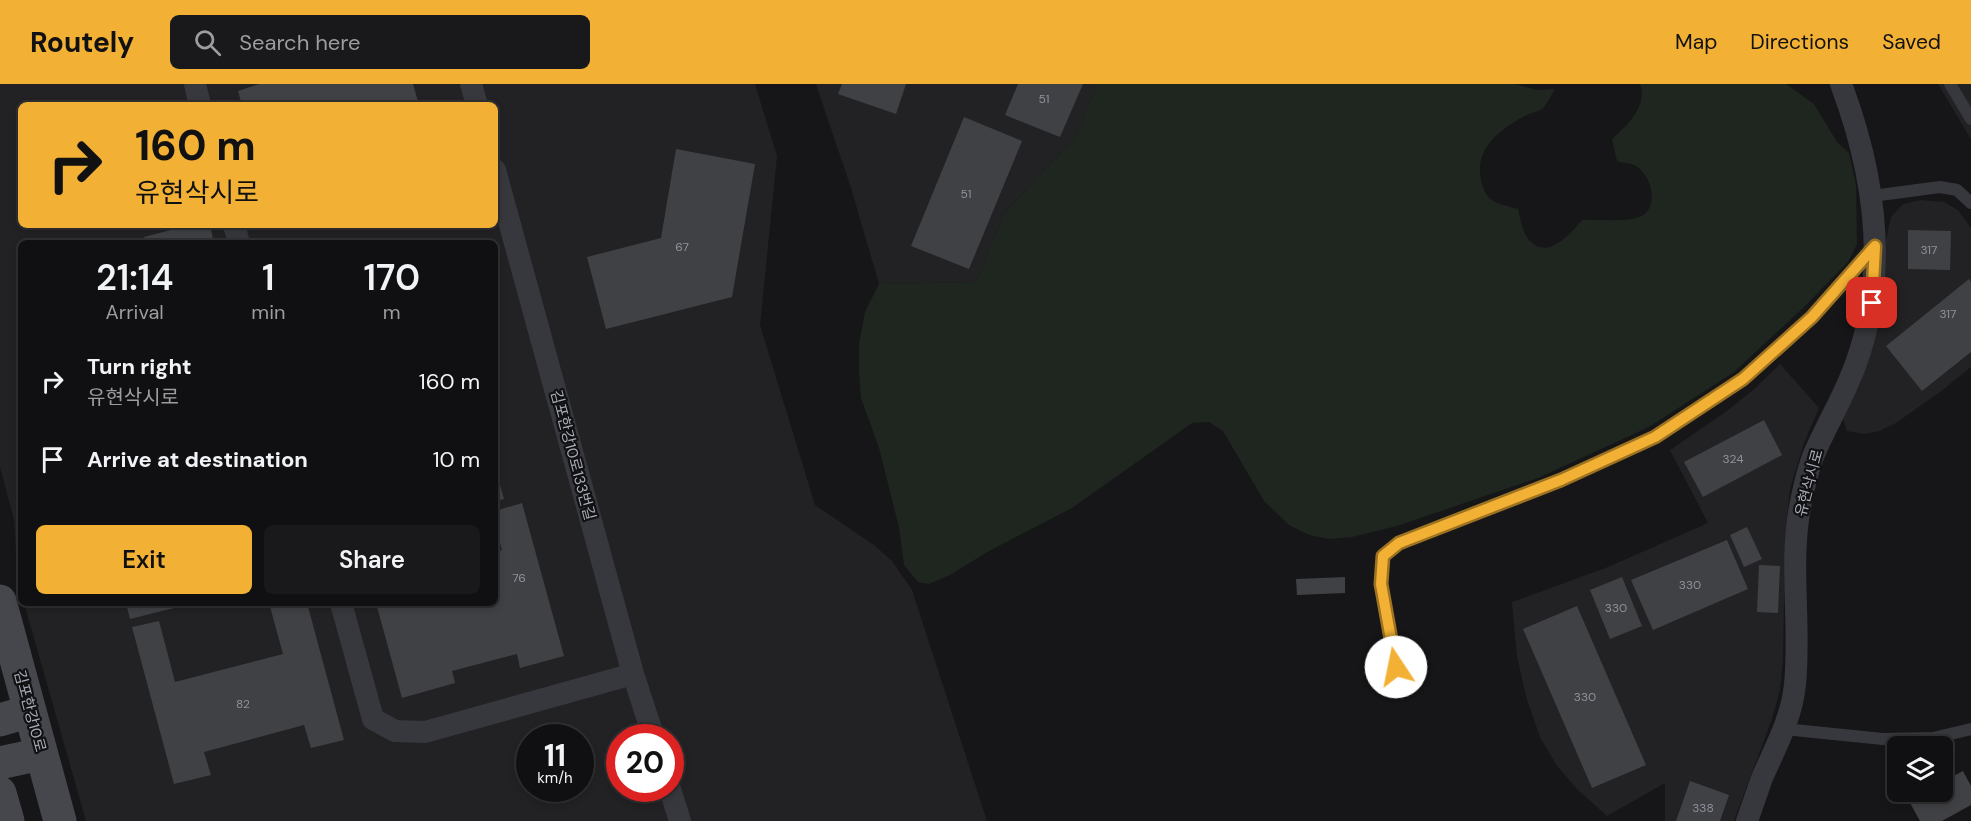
<!DOCTYPE html>
<html lang="en">
<head>
<meta charset="utf-8">
<style>
  :root { --surface:#101012; --page:#19191b; --text:#f1f3f6; --muted:#9c9d9f; --line:#303032; --accent:#f2b134 }
  body { margin:0; font-family:"DM Sans","Noto Sans KR",sans-serif; background:var(--page); color:var(--text); height:100vh; display:flex; flex-direction:column; font-size:22px; white-space:nowrap }
  * { box-sizing:border-box; margin:0 }
  p { font-size:20px; color:var(--muted) }
  .icon { flex:none; width:33px; height:33px; fill:none; stroke:currentColor; stroke-width:2; stroke-linecap:round; stroke-linejoin:round }
  .map { position:relative; flex:1; overflow:hidden }
  .side { position:absolute; left:18px; top:156px; width:480px; height:366px; display:flex; flex-direction:column; background:var(--surface); border-radius:9px; box-shadow:0 3px 9px #0003,0 0 0 2px var(--line) }
  .side>* { flex:none }
  .guide { position:absolute; left:18px; top:18px; width:480px; height:126px; border-radius:9px; box-shadow:0 3px 9px #0003,0 0 0 2px var(--line); background:#f2b134; color:#111; overflow:hidden }
  .fabs { position:absolute; left:1887px; top:652px; display:grid; gap:12px }
  .fabs a { display:grid; place-items:center; width:66px; height:66px; border-radius:9px; background:var(--surface); box-shadow:0 3px 9px #0003,0 0 0 2px var(--line); font-size:30px }
  .speed { position:absolute; left:516px; top:640px; display:flex; gap:12px; font-size:30px; font-weight:700; text-align:center }
  .speed>* { display:grid; place-content:center; width:78px; height:78px; border-radius:50%; background:var(--surface); box-shadow:0 3px 9px #0003,0 0 0 2px var(--line); line-height:1 }
  .speed small { font-size:15px; font-weight:400 }
  .speed .limit { border:9px solid #d22; background:#fff; color:#111 }
  .pin { position:absolute; display:grid; place-items:center; width:51px; height:51px; color:#fff; margin:-26px; border-radius:12px; box-shadow:0 3px 9px #0006 }
  .me { position:absolute; width:66px; margin:-33px; rotate:349deg; stroke-linejoin:round; filter:drop-shadow(0 0 4px #0008) }
  .turn { display:flex; align-items:center; gap:21px; height:126px; padding:0 18px; font-size:27px }
  .turn .icon { width:78px; height:78px; stroke-width:2.5 }
  .turn b { display:block; font-size:42px; line-height:51px }
  .eta { display:flex; justify-content:space-evenly; align-items:center; height:102px; text-align:center }
  .eta b { font-size:36px; font-weight:600; line-height:42px }
  .action { display:flex; gap:12px; margin-top:auto; padding:12px 18px }
  .action a { flex:1; height:69px; border-radius:9px; background:var(--accent); color:#111; font-size:24px; font-weight:600; line-height:69px; text-align:center }
  .action a+a { background:var(--page); color:var(--text) }
  ul { padding:0; list-style:none }
  li { display:flex; align-items:center; gap:18px; height:78px; padding:0 18px }
  li div { flex:1 }
  li b { display:block; font-size:22px }
  li em { font-style:normal }
  header { display:flex; align-items:center; gap:36px; box-sizing:border-box; height:84px; padding:0 30px; background:var(--accent); color:#111 }
  header strong { font-size:28px }
  nav { display:flex; gap:33px; margin-inline-start:auto; font-size:21px }
  .search { width:420px; height:54px; background:var(--page); display:flex; align-items:center; gap:15px; box-sizing:border-box; padding:0 21px; border-radius:9px; color:var(--muted); font-size:22px }
  .map>svg:first-child { display:block }
</style>
</head>
<body>
<header>
<strong>Routely</strong>
<div class="search"><svg class="icon" aria-label="search" viewBox="0 0 24 24"><circle cx="10" cy="10" r="6"/><path d="M15 15l6 6"/></svg>Search here</div>
<nav><a>Map</a><a>Directions</a><a>Saved</a></nav>
</header>
<div class="map">
<svg width="1971" height="737" viewBox="0 0 1971 737">
  <rect width="100%" height="100%" fill="#161618"/>
  <path fill="#222225" fill-rule="evenodd" d="M0 0H755L777 72 760 241 815 421 874 461 892 477 912 506 987 737H86L24 519H495V159H21V508L18 499 14 436 0 383ZM21 21H495V141H21ZM530 654H580V705H530ZM620 654H670V705H620Z
    M816 0H1097L1074 55 1004 129 976 198 879 200 851 104Z
    M1938 0H1971V55Z
    M1921 116 1944 118 1958 126 1971 144V283L1944 305 1896 339 1879 347 1864 350 1847 347 1843 335 1859 303 1879 239 1886 155 1891 133 1903 120Z
    M1780 280 1819 324 1804 359 1790 405 1785 454 1783 577 1780 606 1772 635 1734 737H1665V699L1607 732 1578 706 1557 682 1540 653 1527 616 1517 573 1512 518 1608 483 1708 439 1670 366 1727 327 1753 306Z"/>
  <path fill="#1e261f" d="M1097 0H1515L1537 6 1555 5C1551 11 1547 21 1542 25 1537 28 1530 29 1525 32 1500 45 1474 65 1481 96 1486 119 1497 119 1518 125 1520 134 1523 149 1529 156 1548 177 1570 150 1582 136 1597 135 1634 139 1643 131 1659 120 1651 91 1636 82 1631 79 1623 79 1617 77L1612 55C1627 42 1648 22 1640 0H1786L1814 20 1837 58 1849 69 1856 101 1857 160 1848 178 1803 224 1734 288 1649 343 1538 394 1397 442 1352 453 1329 455 1309 451 1289 441 1264 417 1223 347 1209 338 1192 339 1072 424 989 467 950 491 929 500 918 498 904 481 899 443 879 364 861 314 859 286V260L865 228 879 200 976 198 1004 129 1074 55Z"/>
  <path fill="#404145" d="M259 0H413L419 21H242L238 7Z
    M842 0H906L896 30 838 10Z
    M1018 0H1083L1060 53 1005 31Z
    M964 33 1022 57 969 185 911 162Z
    M676 65 755 80 732 213 606 245 587 173 661 154Z
    M190 141H210L214 159H146L144 153Z
    M1908 146 1951 147 1950 186 1908 185Z
    M1969 195 1971 198V268L1922 307 1886 262Z
    M1764 336 1782 371 1703 413 1684 378Z
    M495 383 504 415 495 417Z
    M522 419 564 572 520 584 517 570 452 587 455 599 402 614 376 519H495V468L502 466 495 442V427Z
    M1747 443 1762 475 1744 483 1730 451Z
    M1727 456 1748 505 1653 546 1631 496Z
    M1759 481 1780 482 1778 529 1757 528Z
    M1345 493V509L1297 511 1296 495Z
    M1622 493 1642 542 1610 555 1590 506Z
    M126 519H190V520L130 535Z
    M269 519H307L344 656 311 664 304 641 204 668 211 691 174 700 132 543 159 537 175 598 283 570Z
    M1577 522 1646 681 1592 704 1523 545Z
    M1963 687 1971 702V721L1942 737H1920L1909 717 1925 708H1942V698Z
    M1690 697 1729 711 1720 737H1676Z"/>
  <g fill="none" stroke-linecap="round" stroke-linejoin="round">
    <path stroke="#37383d" stroke-width="12" d="M1950 0 1971 35
      M1872 112 1940 103 1957 106 1971 119
      M1400 606 1381 500 1383 472 1399 459 1561 396 1655 353 1743 295 1812 233 1872 165
      M1784 645 1883 655 1933 654 1971 645"/>
    <path stroke="#37383d" stroke-width="22" d="M195 0 200 21
      M471 0 477 21
      M495 86 633 590 654 654
      M234 141 239 159
      M341 519 373 635 395 647 425 648 633 590
      M670 705 680 737
      M1747 737C1752 723 1757 708 1762 694 1775 664 1792 634 1795 600 1801 542 1789 481 1800 423 1803 407 1807 390 1812 375 1823 348 1838 323 1849 297 1891 200 1877 96 1841 0"/>
    <path stroke="#45474d" stroke-width="33" d="M0 517 60 737
      M0 636 30 627
      M0 679 41 670
      M0 709 8 737"/>
  </g>
  <g fill="none" stroke-linecap="round" stroke-linejoin="round">
    <g stroke="#9d7322" stroke-width="15">
      <path id="route" d="M1396 583 1381 500 1383 472 1399 459 1561 396 1655 353 1743 295 1812 233 1875 162 1872 219"/>
    </g>
    <use href="#route" stroke="#f2b134" stroke-width="10"/>
  </g>
  <g text-anchor="middle" stroke-width="4.5" stroke-linejoin="round" paint-order="stroke">
    <g font-size="12" fill="#8e929b">
      <text x="1044" y="19">51</text>
      <text x="966" y="114">51</text>
      <text x="682" y="167">67</text>
      <text x="1929" y="170">317</text>
      <text x="1948" y="234">317</text>
      <text x="1733" y="379">324</text>
      <text x="519" y="498">76</text>
      <text x="1690" y="505">330</text>
      <text x="1616" y="528">330</text>
      <text x="1585" y="617">330</text>
      <text x="243" y="624">82</text>
      <text x="1703" y="728">338</text>
    </g>
    <g font-size="15" fill="#a8adb8" stroke="#111113">
      <text transform="translate(573 371) rotate(75)" y="5">김포한강10로133번길</text>
      <text transform="translate(1809 399) rotate(-75)" y="5">유현삭시로</text>
      <text transform="translate(30 627) rotate(75)" y="5">김포한강10로</text>
    </g>
  </g>
</svg>
<div class="fabs">
<a><svg class="icon" aria-label="layers" viewBox="0 0 24 24"><path d="M12 4l9 5-9 5-9-5zM3 14l9 5 9-5"/></svg></a>
</div>
<div class="speed"><div>11<small>km/h</small></div><div class="limit">20</div></div>
<div class="pin" style="left:1872px;top:219px;background:#d93025"><svg class="icon" aria-label="arrive" viewBox="0 0 24 24"><path d="M6 21V4h12l-3 4 3 4H6"/></svg></div>
<svg class="me" style="left:1396px;top:583px" viewBox="-20 -20 40 40"><circle r="19" fill="#fff"/><path d="M0-13L10 11 0 6-10 11z" fill="#f2b134"/></svg>
<div class="guide">
<div class="turn"><svg class="icon" aria-label="right" viewBox="0 0 24 24"><path d="M7 20v-9h11M14 6l5 5-5 5"/></svg><div><b>160 m</b>유현삭시로</div></div>
</div>
<section class="side">
<div class="eta">
<div><b>21:14</b><p>Arrival</p></div>
<div><b>1</b><p>min</p></div>
<div><b>170</b><p>m</p></div>
</div>
<ul>
<li><svg class="icon" aria-label="right" viewBox="0 0 24 24"><path d="M7 20v-9h11M14 6l5 5-5 5"/></svg><div><b>Turn right</b><p>유현삭시로</p></div><em>160 m</em></li>
<li><svg class="icon" aria-label="arrive" viewBox="0 0 24 24"><path d="M6 21V4h12l-3 4 3 4H6"/></svg><div><b>Arrive at destination</b></div><em>10 m</em></li>
</ul>
<div class="action"><a>Exit</a><a>Share</a></div>
</section>
</div>
</body>
</html>
